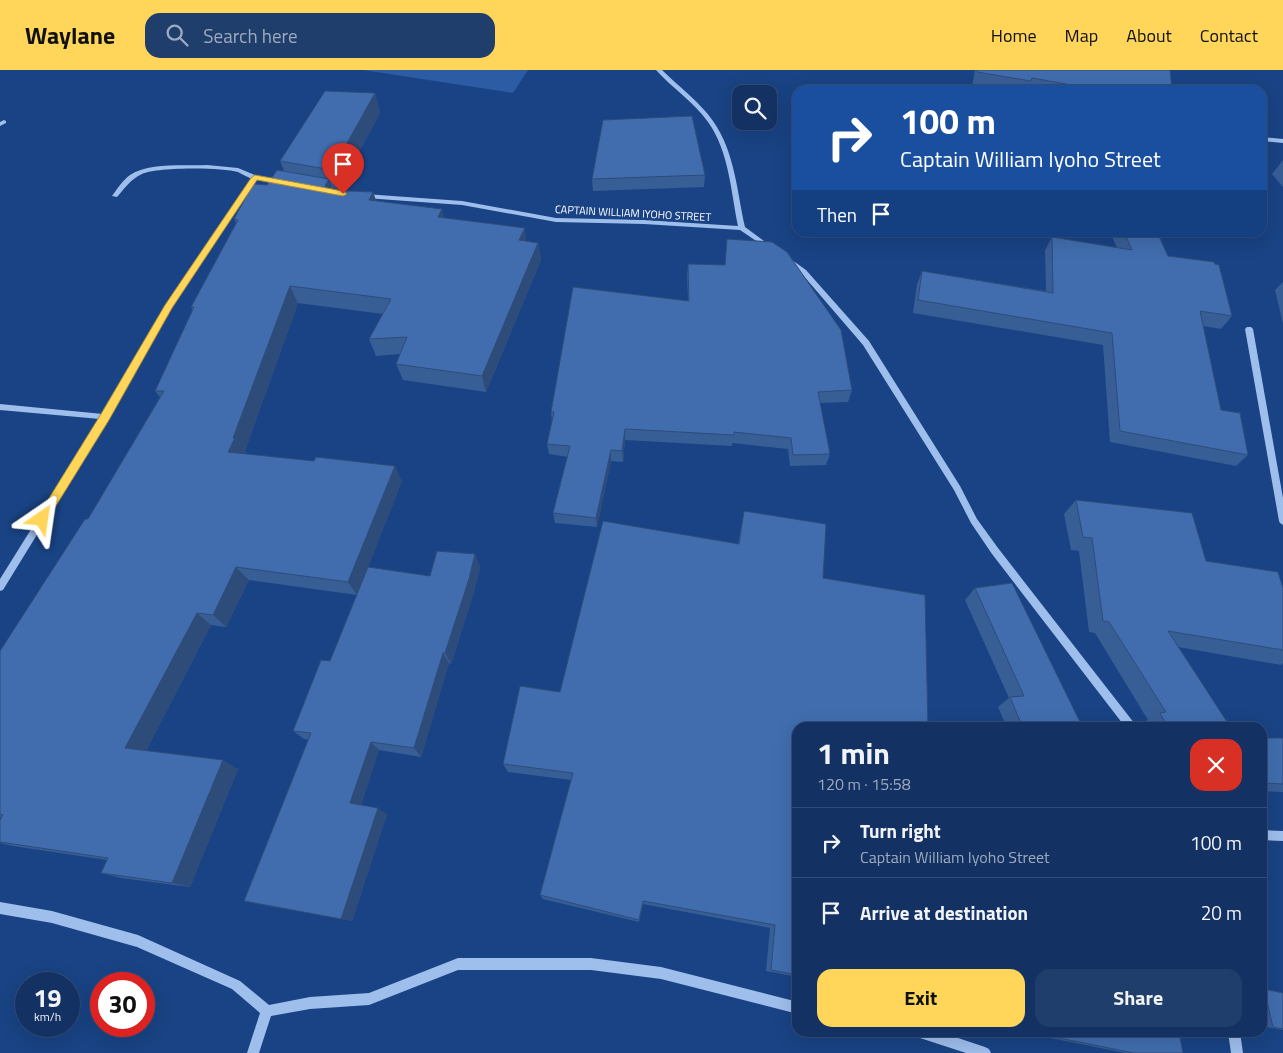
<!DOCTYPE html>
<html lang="en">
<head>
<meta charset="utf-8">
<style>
  :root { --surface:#133263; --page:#203e6c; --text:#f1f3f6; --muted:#9daabe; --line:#324d78; --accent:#ffd659 }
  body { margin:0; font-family:"Titillium Web",sans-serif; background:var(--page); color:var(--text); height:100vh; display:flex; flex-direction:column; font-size:19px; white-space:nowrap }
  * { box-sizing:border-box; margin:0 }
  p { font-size:16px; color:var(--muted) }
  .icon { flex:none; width:28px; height:28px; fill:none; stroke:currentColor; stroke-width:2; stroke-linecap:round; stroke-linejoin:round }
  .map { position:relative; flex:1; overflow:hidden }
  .panel { position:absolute; left:792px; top:652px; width:475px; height:315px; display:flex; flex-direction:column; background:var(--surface); border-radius:15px; box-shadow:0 5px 20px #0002,0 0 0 1px var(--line) }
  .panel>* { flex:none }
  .top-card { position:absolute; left:792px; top:15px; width:475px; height:152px; border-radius:15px; box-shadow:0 5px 20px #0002,0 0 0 1px var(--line); background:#1a4fa0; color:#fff; overflow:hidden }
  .buttons { position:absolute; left:732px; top:15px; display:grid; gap:10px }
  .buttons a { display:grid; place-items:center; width:45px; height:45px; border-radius:10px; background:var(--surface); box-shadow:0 5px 20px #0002,0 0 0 1px var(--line); font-size:25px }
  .speed { position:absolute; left:15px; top:902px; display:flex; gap:10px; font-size:25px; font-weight:700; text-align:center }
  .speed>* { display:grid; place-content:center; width:65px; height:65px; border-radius:50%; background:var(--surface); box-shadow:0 5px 20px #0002,0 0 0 1px var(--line); line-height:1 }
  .speed small { font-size:12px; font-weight:400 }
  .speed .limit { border:8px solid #d22; background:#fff; color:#111 }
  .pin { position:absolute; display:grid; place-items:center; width:42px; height:42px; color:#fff; margin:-51px -21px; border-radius:50% 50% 50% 0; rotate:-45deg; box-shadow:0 0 5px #0007 }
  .pin .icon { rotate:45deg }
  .me { position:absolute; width:55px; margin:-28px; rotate:32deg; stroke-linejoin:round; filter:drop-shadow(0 0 4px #0008) }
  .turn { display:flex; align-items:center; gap:18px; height:105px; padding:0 25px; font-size:22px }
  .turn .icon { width:65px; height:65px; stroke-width:2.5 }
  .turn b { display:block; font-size:35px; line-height:42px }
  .then { display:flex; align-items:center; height:48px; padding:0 25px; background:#0003; gap:10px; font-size:19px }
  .round { display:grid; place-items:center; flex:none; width:52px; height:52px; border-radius:15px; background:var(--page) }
  .head { display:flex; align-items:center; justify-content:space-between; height:85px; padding:0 25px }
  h1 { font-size:30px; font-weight:700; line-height:38px }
  .button { display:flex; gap:10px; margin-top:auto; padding:10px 25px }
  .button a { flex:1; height:58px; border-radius:15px; background:var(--accent); color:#111; font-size:20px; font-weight:700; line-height:58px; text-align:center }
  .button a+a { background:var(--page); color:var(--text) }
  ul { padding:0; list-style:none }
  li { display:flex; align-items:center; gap:15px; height:70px; padding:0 25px; border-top:1px solid var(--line) }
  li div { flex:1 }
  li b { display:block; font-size:19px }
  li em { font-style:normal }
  header { display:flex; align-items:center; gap:30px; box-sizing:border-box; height:70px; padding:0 25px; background:var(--accent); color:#111 }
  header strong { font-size:24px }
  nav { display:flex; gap:28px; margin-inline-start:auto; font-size:18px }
  .search { width:350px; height:45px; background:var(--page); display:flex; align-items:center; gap:12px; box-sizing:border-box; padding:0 18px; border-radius:15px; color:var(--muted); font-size:19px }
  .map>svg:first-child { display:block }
</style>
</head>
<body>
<header>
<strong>Waylane</strong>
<div class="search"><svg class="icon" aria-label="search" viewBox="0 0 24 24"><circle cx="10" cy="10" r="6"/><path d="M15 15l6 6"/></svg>Search here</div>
<nav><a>Home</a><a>Map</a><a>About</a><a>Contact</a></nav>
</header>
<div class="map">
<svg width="1283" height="983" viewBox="0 0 1283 983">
  <rect width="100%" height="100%" fill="#194384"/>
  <path fill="#2c5ca3" d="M363 0H528L513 23Z"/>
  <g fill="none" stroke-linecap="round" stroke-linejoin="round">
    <path fill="#9ebeec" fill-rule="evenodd" d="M656 0H662C679 17 700 32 713 51 735 82 737 122 745 157L772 177V179H768L740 160 644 154 556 152 462 135 365 128 362 126 365 124 462 131 556 148 644 150 738 156C731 122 729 81 708 52 694 32 672 18 656 0Z
      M4 50 6 51V53L0 56V52Z
      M1262 67 1283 69V73L1262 71Z
      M207 95 238 98 257 106 280 110 283 112 280 114 257 110 172 238 108 349 3 520 0 521V509L100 349 0 340V334L103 344 167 235 252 109C247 107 242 104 238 102 221 97 157 97 142 104 131 109 125 118 117 127L112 126C117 119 123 110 130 105 149 92 185 96 207 95Z
      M788 190H792L806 200 869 271 960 416 977 449 998 478 1138 658H1126L992 484 971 453 954 420 863 275 802 204 788 194Z
      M1247 257H1251L1253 259 1283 428V455L1280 453 1279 451 1245 259Z
      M1262 760 1283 761V771L1262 770Z
      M0 832 52 841 138 865 240 911 269 935 310 927 369 923 458 888H591L661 897 798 932V944L661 909 591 900H458L369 935 310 939 271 946 259 983H247L260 943 232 919 137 877 52 853 0 844Z
      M914 962H940L985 977 989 979 991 983H966L920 968 916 966Z
      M1228 962H1240L1243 983H1231Z"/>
  </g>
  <path fill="#385e96" d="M975 0H1170L1172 20H997L972 16Z
    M375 23 380 43 339 119 332 118 333 120 373 122 376 131 444 148 527 171 538 173 541 190 486 322 403 310 396 294 400 284 376 286 369 269 383 244 298 233 245 381 246 383V384L402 411 357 525 249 510 226 557 211 555 146 681 238 699 190 817 121 808 101 803 107 790 13 776 0 773V750L1 747H0V581L88 449 160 327 155 321 193 241 191 237 236 153 234 149 267 115 284 101 280 91Z
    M1283 90V117L1272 104Z
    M705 105 704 117 593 121 592 109Z
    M1110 162H1157L1168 186 1232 246 1221 259 1203 256 1221 340 1248 385 1236 396 1110 372 1103 275 913 243 917 214 922 201 1046 221 1045 180 1052 167 1117 178Z
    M727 169 852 320 848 332 820 333 830 384 826 395 790 396 788 379 732 373V376L625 370 623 392 611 391 597 457 555 453 553 443 568 387 549 384 547 374 552 352 551 342 688 230 687 206 688 194 725 195Z
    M1283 212V254L1275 220Z
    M1076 430 1206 491 1283 518V593L1281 595 1178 577 1231 658H1145L1143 653 1148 650 1095 563 1089 562 1079 481 1071 480 1064 444Z
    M744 441 798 658V907L766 901 770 858 643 834 639 852 543 829 540 825 571 710 508 702 503 694 560 622 738 474Z
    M475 484 480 497 474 522 451 594 449 593 421 687 379 680 361 735 387 744 352 851 258 834 244 831 308 670 304 669 293 661 330 591 430 506Z
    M975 518 1083 658H1007L998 637 1009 628 965 530Z
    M1262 668H1283V722L1262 721Z
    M1262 919 1283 923V960L1262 956Z
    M1021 962H1179L1183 983H1125Z"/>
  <path fill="#2e4c7a" d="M375 23 380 43 339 119 332 100Z
    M329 109 335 126 323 120Z
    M373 122 379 139 369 130Z
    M442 139 446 156 438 147Z
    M525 158 527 175 519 170Z
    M538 173 541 190 486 322 482 306Z
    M290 216 298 233 245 381 246 383 240 397 228 382 233 368Z
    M625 359V370L623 392 622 381Z
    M611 380V391L597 457 596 448Z
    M395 396 402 411 357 525 348 512Z
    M475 484 480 497 474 522 451 594 445 583Z
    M236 497 249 510 226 557 213 545Z
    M197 543 211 555 143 687 125 678Z
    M443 583 449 593 421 687 414 678Z
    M371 672 379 680 360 739 350 733Z
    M223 690 238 699 190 817 172 813Z
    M378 738 387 744 352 851 341 849Z"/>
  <path fill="#416dae" stroke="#2e4c7a" d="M977 0H1170L1172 20H1122L1107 18V20H1100L1032 8 1031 11 977 2Z
    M325 21 375 23 332 100 280 91Z
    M692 46 705 105 592 109 603 50Z
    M277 100 329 109 323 120 373 122 369 130 442 139 438 147 525 158 519 170 538 173 482 306 396 294 407 267 369 269 391 229 290 216 233 368H235L228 382 314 391 316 387 395 396 348 512 236 497 213 545 197 543 125 678 223 690 172 813 101 803 108 788 0 772V750L3 745 0 744V581L85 449H88L164 321H155L194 237H191L238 150 234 149 253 114 267 115Z
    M1124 162H1157L1168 186 1214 192 1215 194 1219 195 1232 246 1200 241 1221 340 1240 343 1248 385 1120 361 1112 263 918 230 922 201 1053 223 1052 167 1132 180Z
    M727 169 772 172 787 182 841 260 852 320 818 322 830 384 793 385 791 368 734 362V365L625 359 622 381 611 380 596 448 553 443 570 376 547 374 554 342H551L573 217 689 231 688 194 725 195Z
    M1076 430 1192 443 1206 491 1278 502 1283 518V580L1168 561 1231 658H1168L1160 643 1166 642 1109 552 1103 551 1092 468 1083 467Z
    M744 441 826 454 823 508 925 525 928 658H798V905L771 900 775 855 643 831 639 850 540 825 573 703 503 694 520 616 560 622 603 451 739 474Z
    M437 481 475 484 469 509 445 583H443L414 678 371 672 350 733 378 738 341 849 244 831 311 663 293 661 321 590 330 591 368 497 430 506Z
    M1012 513 1083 658H1023L1010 627 1024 626 975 518Z
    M1262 668H1283V714L1262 713Z
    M1264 919 1283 923V959L1273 957Z
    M1029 962H1179L1183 983H1134Z"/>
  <path fill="#ffd659" stroke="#a68b3a" d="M255 105 343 121 347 124 343 126 257 110 172 238 109 350 46 452H38L37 449 38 446 101 344 165 235 251 108Z"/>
  <g text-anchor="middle" stroke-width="5" stroke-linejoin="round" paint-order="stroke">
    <g font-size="11" fill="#fff" stroke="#194384">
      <text transform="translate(633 143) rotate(3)" y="4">CAPTAIN WILLIAM IYOHO STREET</text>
    </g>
  </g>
</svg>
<div class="buttons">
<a><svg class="icon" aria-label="search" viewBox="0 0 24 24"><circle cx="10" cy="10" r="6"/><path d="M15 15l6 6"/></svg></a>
</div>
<div class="speed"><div>19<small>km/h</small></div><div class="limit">30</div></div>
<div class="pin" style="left:343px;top:124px;background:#d93025"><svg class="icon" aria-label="arrive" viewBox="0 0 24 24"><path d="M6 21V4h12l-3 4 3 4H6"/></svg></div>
<svg class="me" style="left:42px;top:449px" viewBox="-20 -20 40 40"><path d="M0-17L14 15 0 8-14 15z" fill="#ffd659" stroke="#fff" stroke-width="4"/></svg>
<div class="top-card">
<div class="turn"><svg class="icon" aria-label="right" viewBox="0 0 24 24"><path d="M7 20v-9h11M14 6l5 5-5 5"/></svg><div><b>100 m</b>Captain William Iyoho Street</div></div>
<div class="then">Then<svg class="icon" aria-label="arrive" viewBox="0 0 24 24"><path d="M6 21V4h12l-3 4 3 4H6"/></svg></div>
</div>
<section class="panel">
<div class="head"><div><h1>1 min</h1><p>120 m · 15:58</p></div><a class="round" style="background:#d93025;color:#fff"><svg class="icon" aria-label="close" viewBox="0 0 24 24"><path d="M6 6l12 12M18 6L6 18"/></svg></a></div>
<ul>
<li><svg class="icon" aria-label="right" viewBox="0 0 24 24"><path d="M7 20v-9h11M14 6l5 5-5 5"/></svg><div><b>Turn right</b><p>Captain William Iyoho Street</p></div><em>100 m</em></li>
<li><svg class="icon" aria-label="arrive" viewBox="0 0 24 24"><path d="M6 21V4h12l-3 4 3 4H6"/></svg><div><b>Arrive at destination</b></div><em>20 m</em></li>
</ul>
<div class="button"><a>Exit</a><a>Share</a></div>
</section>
</div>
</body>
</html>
